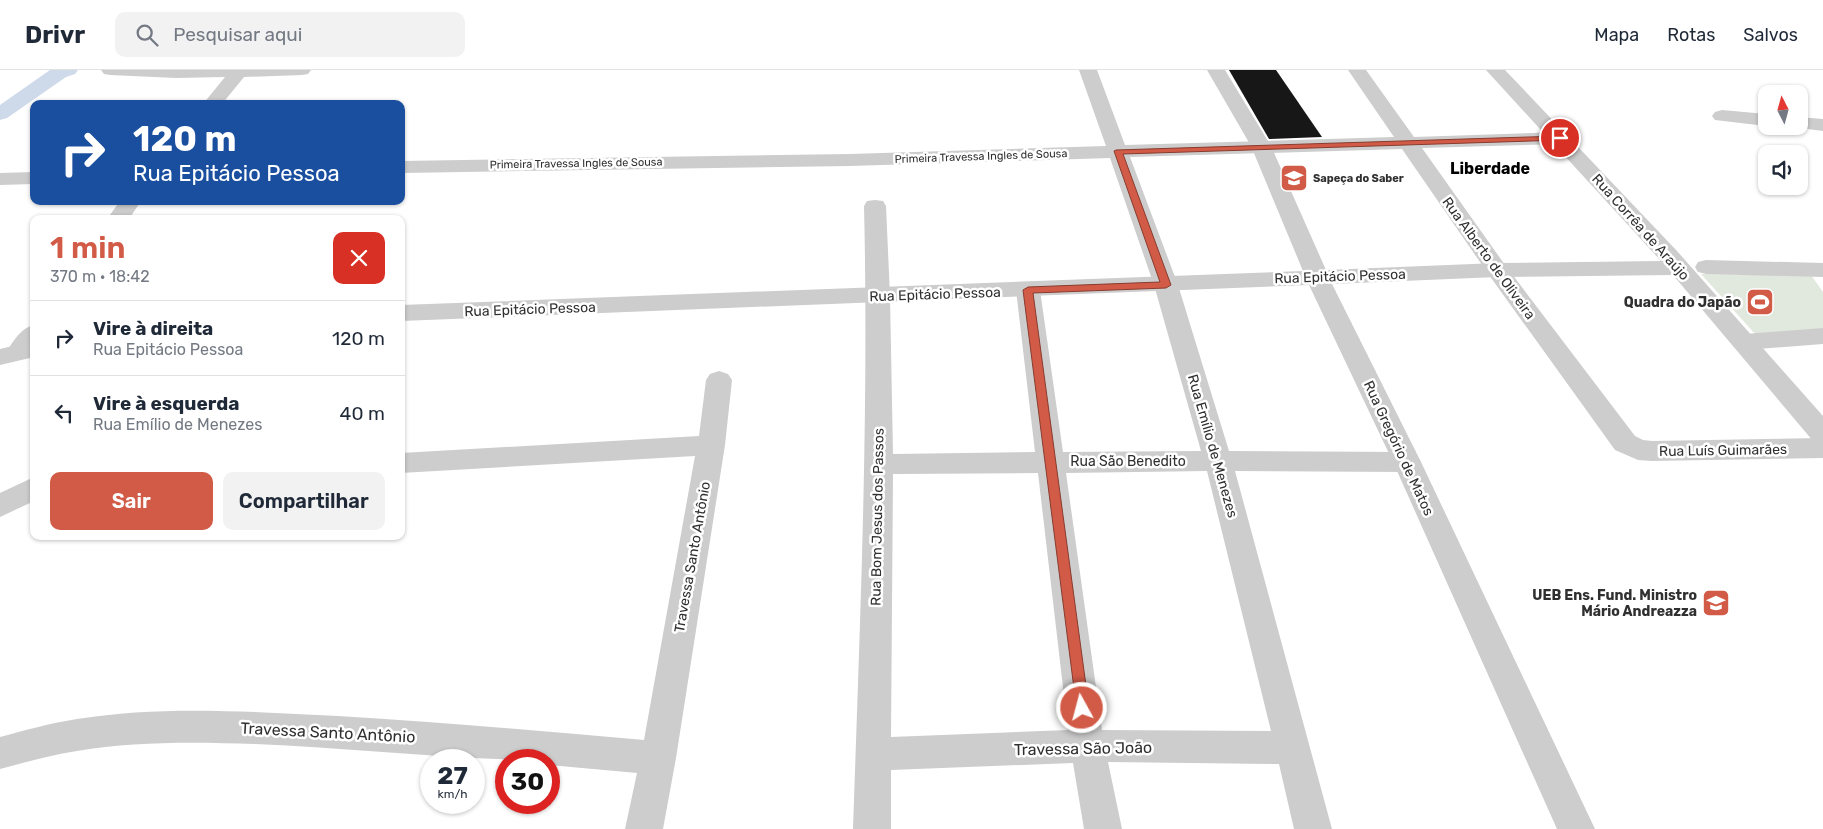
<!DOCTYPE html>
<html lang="pt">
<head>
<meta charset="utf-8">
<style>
  :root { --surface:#fff; --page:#f2f2f3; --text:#1f2937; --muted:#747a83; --line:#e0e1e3; --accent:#d25b47 }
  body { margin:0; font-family:Rubik,sans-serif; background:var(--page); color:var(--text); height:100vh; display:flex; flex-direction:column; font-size:19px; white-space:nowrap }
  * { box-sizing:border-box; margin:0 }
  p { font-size:16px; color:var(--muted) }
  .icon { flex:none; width:28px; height:28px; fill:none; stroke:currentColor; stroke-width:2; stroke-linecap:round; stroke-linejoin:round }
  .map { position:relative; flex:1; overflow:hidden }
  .panel { position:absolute; left:30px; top:145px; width:375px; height:325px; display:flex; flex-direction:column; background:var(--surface); border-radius:10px; box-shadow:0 1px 4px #0004 }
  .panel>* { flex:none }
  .hud { position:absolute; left:30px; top:30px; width:375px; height:105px; border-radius:10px; box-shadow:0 1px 4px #0004; background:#1a4fa0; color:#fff; overflow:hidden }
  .needle { width:32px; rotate:354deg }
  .buttons { position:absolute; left:1758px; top:15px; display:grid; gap:10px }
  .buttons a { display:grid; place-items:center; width:50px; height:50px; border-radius:10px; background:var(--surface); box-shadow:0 1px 4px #0004; font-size:25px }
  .speed { position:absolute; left:420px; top:679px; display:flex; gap:10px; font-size:25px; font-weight:700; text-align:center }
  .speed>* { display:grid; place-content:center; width:65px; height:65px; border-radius:50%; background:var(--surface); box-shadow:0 1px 4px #0004; line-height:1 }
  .speed small { font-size:12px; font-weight:400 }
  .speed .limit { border:8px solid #d22; background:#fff; color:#111 }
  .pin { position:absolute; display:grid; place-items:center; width:42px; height:42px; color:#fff; margin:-21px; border:2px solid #fff; border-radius:50%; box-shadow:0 1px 5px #0007 }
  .me { position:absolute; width:55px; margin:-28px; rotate:353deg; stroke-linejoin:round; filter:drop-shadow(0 0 4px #0008) }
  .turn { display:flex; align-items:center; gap:18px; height:105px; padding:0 20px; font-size:22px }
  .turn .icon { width:65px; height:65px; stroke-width:2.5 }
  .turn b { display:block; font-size:35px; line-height:42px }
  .round { display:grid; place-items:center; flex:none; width:52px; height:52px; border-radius:10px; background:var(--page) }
  .headline { display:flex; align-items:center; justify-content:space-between; height:85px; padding:0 20px }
  h1 { font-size:30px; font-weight:600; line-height:38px; color:var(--accent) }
  .primary-button { display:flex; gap:10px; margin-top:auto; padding:10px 20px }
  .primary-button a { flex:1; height:58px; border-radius:10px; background:var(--accent); color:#fff; font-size:20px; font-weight:600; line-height:58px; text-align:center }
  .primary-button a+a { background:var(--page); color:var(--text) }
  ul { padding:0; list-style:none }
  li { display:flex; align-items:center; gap:15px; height:75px; padding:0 20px; border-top:1px solid var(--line) }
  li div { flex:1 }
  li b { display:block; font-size:19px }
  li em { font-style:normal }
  header { display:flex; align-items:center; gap:30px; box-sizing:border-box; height:70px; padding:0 25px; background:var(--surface); border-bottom:1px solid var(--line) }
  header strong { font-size:24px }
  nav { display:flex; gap:28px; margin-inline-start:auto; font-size:18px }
  .search { width:350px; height:45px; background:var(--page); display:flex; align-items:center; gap:12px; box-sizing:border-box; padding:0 18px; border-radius:10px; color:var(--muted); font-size:19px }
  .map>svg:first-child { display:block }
</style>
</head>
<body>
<header>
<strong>Drivr</strong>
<div class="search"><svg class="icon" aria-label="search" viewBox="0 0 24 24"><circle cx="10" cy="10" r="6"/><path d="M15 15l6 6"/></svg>Pesquisar aqui</div>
<nav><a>Mapa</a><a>Rotas</a><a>Salvos</a></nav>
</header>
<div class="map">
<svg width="1823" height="759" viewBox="0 0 1823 759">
  <rect width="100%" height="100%" fill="#fff"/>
  <path fill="#e1e8dd" d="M1701 204 1811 205 1823 222V259L1756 265Z"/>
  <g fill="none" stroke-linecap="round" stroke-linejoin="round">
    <path fill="#ced9e9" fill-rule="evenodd" d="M50 0H78L75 4 66 7 7 48 0 50V35Z"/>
  </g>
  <path fill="#171717" d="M1229 0H1276L1322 67 1269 69Z"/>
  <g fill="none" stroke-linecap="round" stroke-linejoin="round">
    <path fill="#cdcdcd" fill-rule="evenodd" d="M101 0H311L308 4 302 5 244 7 222 34H203L225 7 176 8 110 5 104 4Z
      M1079 0H1097L1125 75 1394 67 1348 0H1366L1414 67 1560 62 1567 64 1570 68 1567 72 1560 74 1422 78 1505 195 1635 366 1643 370 1652 371 1823 368V388L1652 391 1638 390 1615 380 1489 205 1402 79 1130 87 1178 215 1229 381 1407 382 1417 385 1421 392 1417 399 1407 402 1235 401 1332 759H1294L1279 694 1108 692 1122 759H1084L1073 693 891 700V759H853C860 552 869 344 864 136L867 131 875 130 883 131 886 136 890 226 893 384 1035 382 1016 220 1020 215 1028 213 1036 215 1040 220 1063 382 1201 381 1154 215 1110 88 850 96 401 103V91L850 84 1106 76ZM1207 401 1271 661 1102 660 1066 403ZM1038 403 1068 660 891 667 893 404Z
      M1722 40 1766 44V56L1715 50 1712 46 1715 42Z
      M1799 47 1823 49V61L1792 57 1799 56Z
      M34 102V114L0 115V103Z
      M120 131H141L129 149H107Z
      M1706 190 1823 193V207L1706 204 1698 202 1695 197 1698 192Z
      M34 255C34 274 38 294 11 287L7 281C14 270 21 258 34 255Z
      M1823 258V274L1745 280 1736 278 1733 272 1736 266 1745 264Z
      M719 301 728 304 732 310 725 375 676 688 663 759H625L637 703 549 695V690C452 690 353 678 255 674 196 672 136 671 77 681 51 685 26 692 0 699V667C26 660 51 653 77 649 163 635 252 642 338 646 440 652 542 661 644 670L695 386 401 403V383L699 366 706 310 710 304Z
      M34 407V431L0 447V423Z"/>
    <path fill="#cdcdcd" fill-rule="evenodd" d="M1207 0H1225L1271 76 1326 200 1497 193 1661 191 1486 0H1505L1677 181 1823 346V374L1813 371 1673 205 1497 207 1332 214 1421 392 1595 759H1557L1393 392 1309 215 401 251V235L1303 201 1251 76Z
      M34 271V287L0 295V279Z"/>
  </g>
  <path fill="#d25b47" stroke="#883b2e" d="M1560 66 1563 67V70L1123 84 1171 215 1166 218 1033 223 1089 638 1087 642 1082 644 1077 642 1023 220 1028 217 1160 212 1114 81 1116 80Z"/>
  <defs>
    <g id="school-square" transform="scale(1.4375)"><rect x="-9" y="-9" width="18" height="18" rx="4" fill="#d25b47" stroke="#fff"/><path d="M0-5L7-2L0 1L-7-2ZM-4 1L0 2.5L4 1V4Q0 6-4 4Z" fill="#fff"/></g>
    <g id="stadium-square" transform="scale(1.4375)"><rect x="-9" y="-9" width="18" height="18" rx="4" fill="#d25b47" stroke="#fff"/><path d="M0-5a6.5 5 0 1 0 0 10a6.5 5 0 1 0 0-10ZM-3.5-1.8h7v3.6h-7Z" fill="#fff"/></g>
  </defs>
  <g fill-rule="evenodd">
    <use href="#school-square" x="1294" y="108"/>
    <use href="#stadium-square" x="1760" y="232"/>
    <use href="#school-square" x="1716" y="533"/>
  </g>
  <g text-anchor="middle" stroke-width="5" stroke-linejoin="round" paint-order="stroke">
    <g font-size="11" fill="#303030" stroke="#fff">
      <text transform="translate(981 86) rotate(-2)" y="4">Primeira Travessa Ingles de Sousa</text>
      <text transform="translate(576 93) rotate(-1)" y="4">Primeira Travessa Ingles de Sousa</text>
    </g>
    <g font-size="11" font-weight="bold" fill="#303030" stroke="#fff" text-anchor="start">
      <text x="1313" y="112">Sapeça do Saber</text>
    </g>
    <g font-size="14" fill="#303030" stroke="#fff">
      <text transform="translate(1641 157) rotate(48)" y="5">Rua Corrêa de Araújo</text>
      <text transform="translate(1489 188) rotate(54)" y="5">Rua Alberto de Oliveira</text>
      <text transform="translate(1340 206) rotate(-2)" y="5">Rua Epitácio Pessoa</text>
      <text transform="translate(935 224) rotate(-2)" y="5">Rua Epitácio Pessoa</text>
      <text transform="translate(530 239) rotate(-2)" y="5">Rua Epitácio Pessoa</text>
      <text transform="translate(1213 376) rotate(74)" y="5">Rua Emílio de Menezes</text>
      <text transform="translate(1399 378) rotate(65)" y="5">Rua Gregório de Matos</text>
      <text transform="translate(1723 380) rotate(-1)" y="5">Rua Luís Guimarães</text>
      <text x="1128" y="396">Rua São Benedito</text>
      <text transform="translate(877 447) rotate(-89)" y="5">Rua Bom Jesus dos Passos</text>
      <text transform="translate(692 487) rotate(-80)" y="5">Travessa Santo Antônio</text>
    </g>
    <g font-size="14" font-weight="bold" fill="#303030" stroke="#fff" text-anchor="end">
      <text x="1741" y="237">Quadra do Japão</text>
      <text x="1697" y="530">UEB Ens. Fund. Ministro<tspan x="1697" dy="16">Mário Andreazza</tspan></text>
    </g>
    <g font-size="16" font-weight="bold" fill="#000" stroke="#fff">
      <text x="1490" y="104">Liberdade</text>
    </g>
    <g font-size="16" fill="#303030" stroke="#fff">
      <text transform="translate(328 662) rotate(3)" y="6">Travessa Santo Antônio</text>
      <text transform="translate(1083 678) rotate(-1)" y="6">Travessa São João</text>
    </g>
  </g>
</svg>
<div class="buttons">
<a><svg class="needle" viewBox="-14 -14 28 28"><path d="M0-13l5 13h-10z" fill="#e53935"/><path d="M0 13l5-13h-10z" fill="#747a83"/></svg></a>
<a><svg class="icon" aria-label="sound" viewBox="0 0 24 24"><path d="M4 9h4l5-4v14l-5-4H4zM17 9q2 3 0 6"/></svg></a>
</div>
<div class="speed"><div>27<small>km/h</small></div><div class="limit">30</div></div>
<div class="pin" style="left:1560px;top:68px;background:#d93025"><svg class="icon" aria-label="arrive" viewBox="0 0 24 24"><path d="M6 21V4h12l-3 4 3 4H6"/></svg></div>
<svg class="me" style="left:1082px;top:638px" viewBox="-20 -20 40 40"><circle r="17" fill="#d25b47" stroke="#fff" stroke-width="3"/><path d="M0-11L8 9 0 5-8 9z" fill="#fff"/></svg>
<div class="hud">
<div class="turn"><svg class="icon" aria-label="right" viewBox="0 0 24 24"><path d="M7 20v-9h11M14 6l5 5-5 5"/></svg><div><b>120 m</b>Rua Epitácio Pessoa</div></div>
</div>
<section class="panel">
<div class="headline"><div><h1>1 min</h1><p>370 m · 18:42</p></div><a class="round" style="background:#d93025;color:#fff"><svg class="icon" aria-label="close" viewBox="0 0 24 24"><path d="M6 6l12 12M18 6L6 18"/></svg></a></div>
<ul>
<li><svg class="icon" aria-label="right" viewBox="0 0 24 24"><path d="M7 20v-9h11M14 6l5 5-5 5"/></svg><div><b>Vire à direita</b><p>Rua Epitácio Pessoa</p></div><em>120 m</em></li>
<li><svg class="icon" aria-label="left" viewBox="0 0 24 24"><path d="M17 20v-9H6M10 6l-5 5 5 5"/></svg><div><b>Vire à esquerda</b><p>Rua Emílio de Menezes</p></div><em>40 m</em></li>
</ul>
<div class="primary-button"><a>Sair</a><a>Compartilhar</a></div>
</section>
</div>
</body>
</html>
